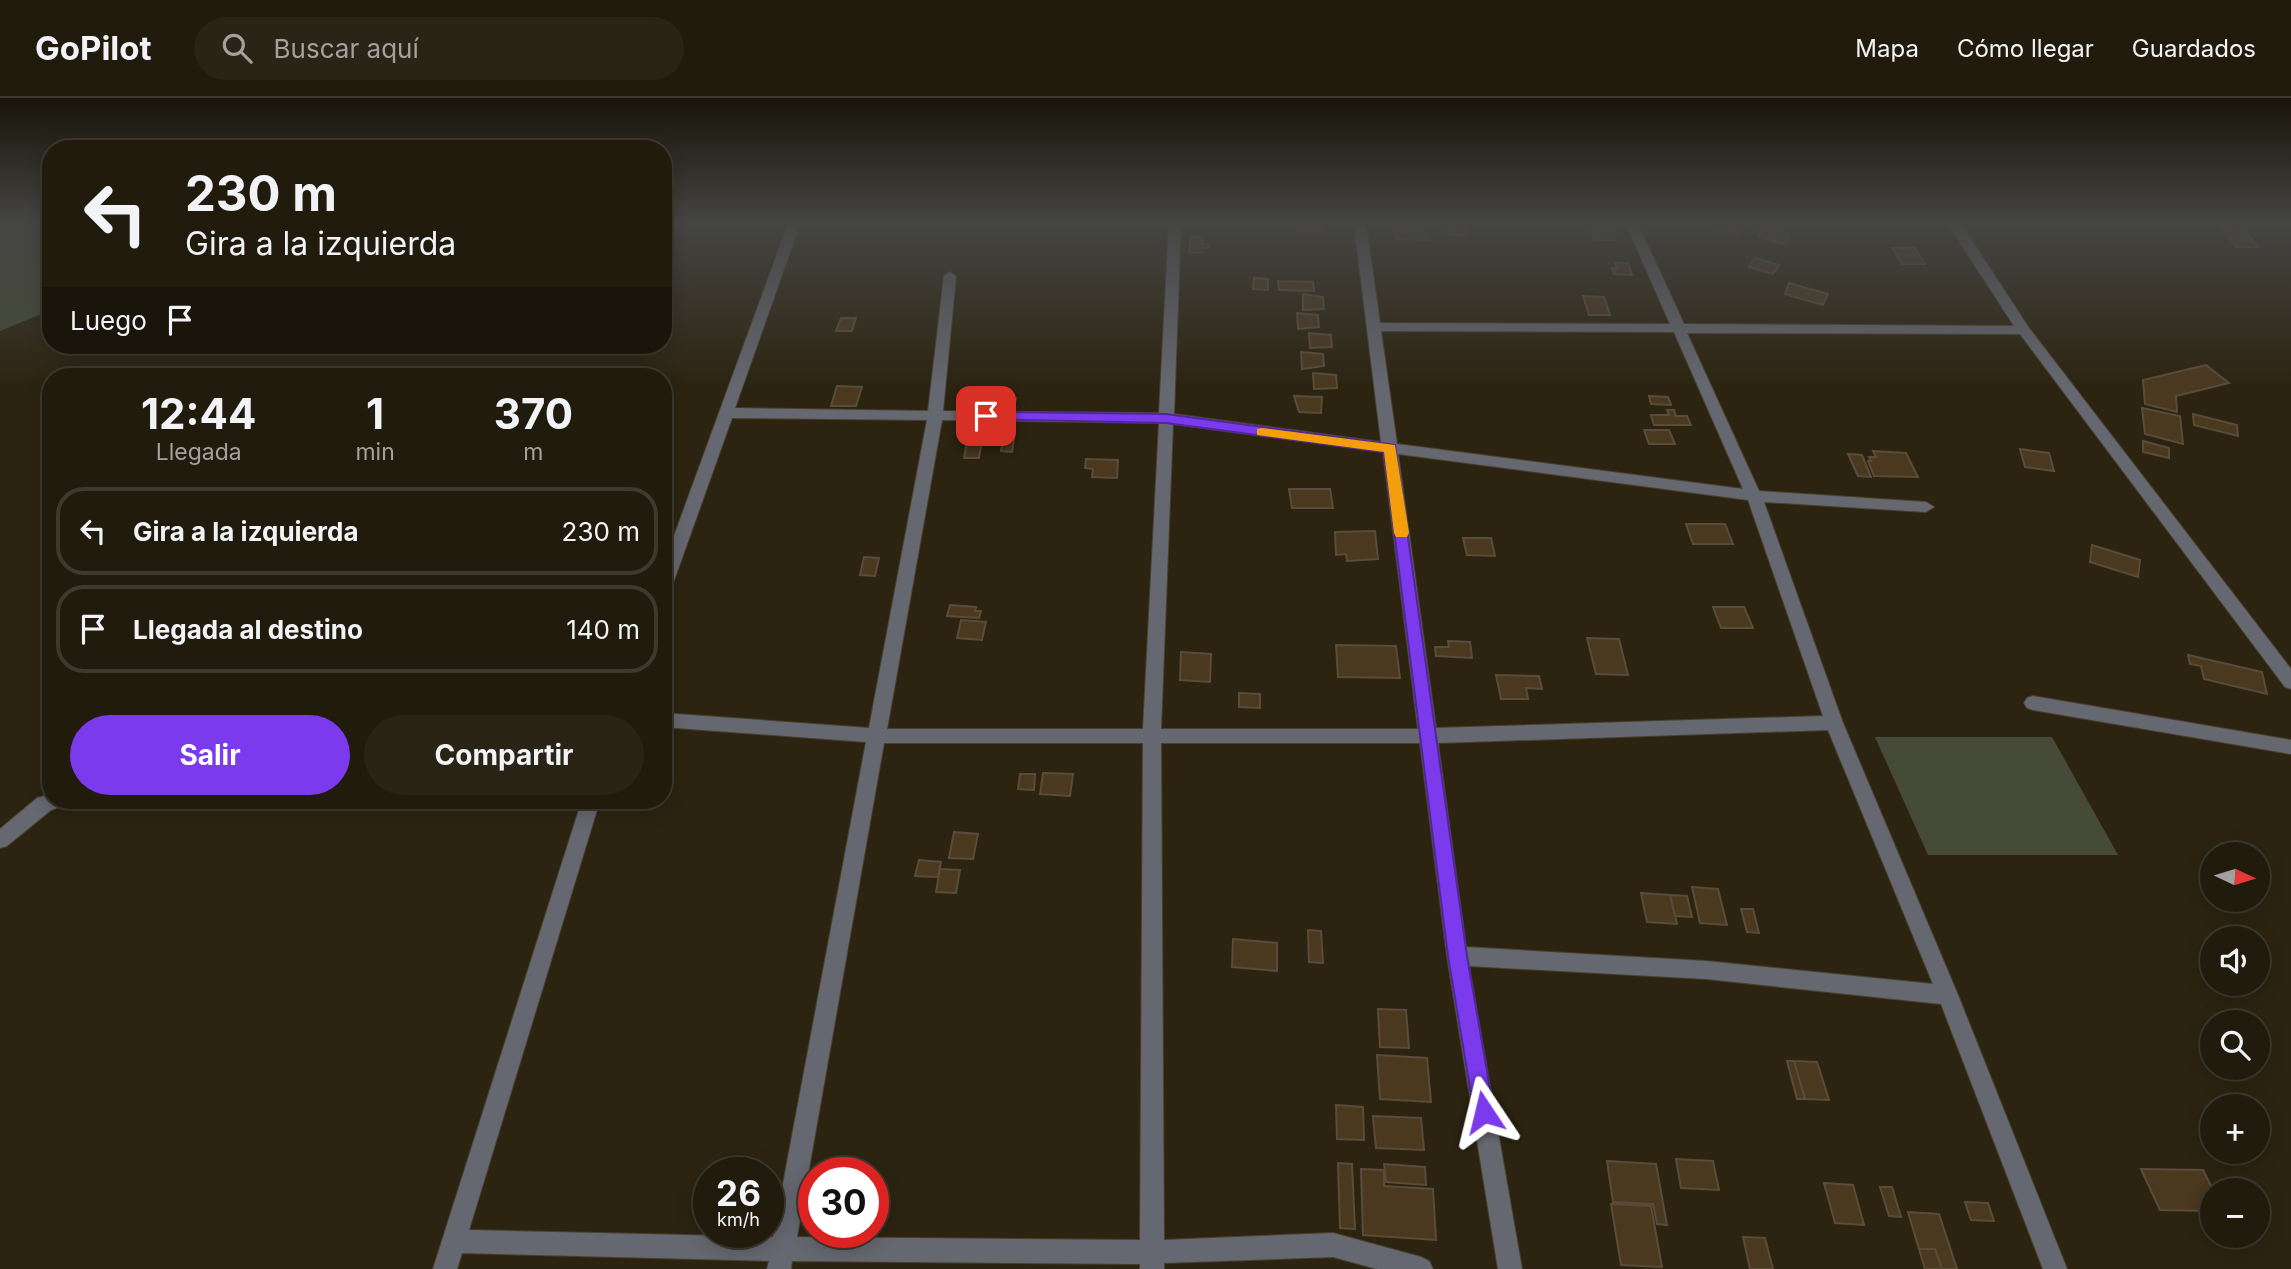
<!DOCTYPE html>
<html lang="es">
<head>
<meta charset="utf-8">
<style>
  :root { --surface:#211b0d; --page:#292416; --text:#f1f3f6; --muted:#a2a19d; --line:#3e392e; --accent:#7c3aed }
  body { margin:0; font-family:Inter,sans-serif; background:var(--page); color:var(--text); height:100vh; display:flex; flex-direction:column; font-size:26px; white-space:nowrap }
  * { box-sizing:border-box; margin:0 }
  p { font-size:23px; color:var(--muted) }
  .icon { flex:none; width:38px; height:38px; fill:none; stroke:currentColor; stroke-width:2; stroke-linecap:round; stroke-linejoin:round }
  .map { position:relative; flex:1; overflow:hidden }
  .side { position:absolute; left:42px; top:270px; width:630px; height:441px; display:flex; flex-direction:column; background:var(--surface); border-radius:28px; box-shadow:0 4px 18px #0003,0 0 0 2px var(--line) }
  .side>* { flex:none }
  .banner { position:absolute; left:42px; top:42px; width:630px; height:214px; border-radius:28px; box-shadow:0 4px 18px #0003,0 0 0 2px var(--line); background:#211b0d; color:var(--text); overflow:hidden }
  .needle { width:46px; rotate:94deg }
  .fabs { position:absolute; left:2200px; top:744px; display:grid; gap:14px }
  .fabs a { display:grid; place-items:center; width:70px; height:70px; border-radius:50%; background:var(--surface); box-shadow:0 4px 18px #0003,0 0 0 2px var(--line); font-size:35px }
  .speed { position:absolute; left:693px; top:1059px; display:flex; gap:14px; font-size:35px; font-weight:700; text-align:center }
  .speed>* { display:grid; place-content:center; width:91px; height:91px; border-radius:50%; background:var(--surface); box-shadow:0 4px 18px #0003,0 0 0 2px var(--line); line-height:1 }
  .speed small { font-size:18px; font-weight:400 }
  .speed .limit { border:10px solid #d22; background:#fff; color:#111 }
  .pin { position:absolute; display:grid; place-items:center; width:60px; height:60px; color:#fff; margin:-30px; border-radius:14px; box-shadow:0 4px 10px #0006 }
  .me { position:absolute; width:77px; margin:-38px; rotate:350deg; stroke-linejoin:round; filter:drop-shadow(0 0 5px #0008) }
  .turn { display:flex; align-items:center; gap:24px; height:147px; padding:0 28px; font-size:32px }
  .turn .icon { width:91px; height:91px; stroke-width:2.5 }
  .turn b { display:block; font-size:49px; line-height:60px }
  .then { display:flex; align-items:center; height:66px; padding:0 28px; background:#0003; gap:14px; font-size:26px }
  .eta { display:flex; justify-content:space-evenly; align-items:center; height:119px; text-align:center }
  .eta b { font-size:42px; font-weight:700; line-height:49px }
  .primary-button { display:flex; gap:14px; margin-top:auto; padding:14px 28px }
  .primary-button a { flex:1; height:80px; border-radius:42px; background:var(--accent); color:#fff; font-size:28px; font-weight:700; line-height:80px; text-align:center }
  .primary-button a+a { background:var(--page); color:var(--text) }
  ul { padding:0; list-style:none }
  li { display:flex; align-items:center; gap:21px; height:88px; margin:0 14px 10px; padding:0 14px; border:4px solid var(--line); border-radius:28px }
  li div { flex:1 }
  li b { display:block; font-size:26px }
  li em { font-style:normal }
  header { display:flex; align-items:center; gap:42px; box-sizing:border-box; height:98px; padding:0 35px; background:var(--surface); border-bottom:2px solid var(--line) }
  header strong { font-size:33px }
  nav { display:flex; gap:38px; margin-inline-start:auto; font-size:24px }
  .search { width:490px; height:63px; background:var(--page); display:flex; align-items:center; gap:18px; box-sizing:border-box; padding:0 24px; border-radius:38px; color:var(--muted); font-size:26px }
  .map>svg:first-child { display:block }
</style>
</head>
<body>
<header>
<strong>GoPilot</strong>
<div class="search"><svg class="icon" aria-label="search" viewBox="0 0 24 24"><circle cx="10" cy="10" r="6"/><path d="M15 15l6 6"/></svg>Buscar aquí</div>
<nav><a>Mapa</a><a>Cómo llegar</a><a>Guardados</a></nav>
</header>
<div class="map">
<svg width="2291" height="1171" viewBox="0 0 2291 1171">
  <rect width="100%" height="100%" fill="#2c2411"/>
  <path fill="#464b37" d="M0 126H51V212L0 233Z
    M1875 639H2052L2118 757H1928Z"/>
  <path fill="#4a381f" stroke="#5a4c3a" stroke-width="2" d="M1297 126H1323L1324 134 1298 133Z
    M1447 126H1464L1466 137H1449Z
    M1707 126H1742L1743 127 1739 136Z
    M2218 126H2239L2258 149H2236Z
    M1757 127 1790 137 1784 146 1759 139 1761 134 1754 132Z
    M1395 129H1408L1409 134H1426L1428 142 1397 141Z
    M1591 130 1613 131 1616 142H1594Z
    M1191 138 1203 139 1202 146 1209 147 1208 150H1202L1201 155 1189 154Z
    M1892 150H1915L1925 166H1902Z
    M1755 160 1779 167 1773 176 1749 169Z
    M1615 165H1628L1632 177 1614 176 1612 170H1617Z
    M1254 180 1268 181V192L1253 191Z
    M1278 183 1313 184 1314 193 1279 192Z
    M1789 185 1828 196 1823 207 1785 196Z
    M1303 196 1323 199 1324 211 1303 212Z
    M1583 198 1604 199 1610 217H1589Z
    M1297 215 1318 217 1319 229 1298 231Z
    M841 220H856L852 233H836Z
    M1309 235 1331 237 1332 249 1310 250Z
    M1301 254 1323 256 1324 268 1302 271Z
    M2206 267 2229 285 2176 298 2177 314 2145 306 2143 282Z
    M1313 275 1336 277 1337 290 1314 291Z
    M837 288 862 289 856 308H831Z
    M995 292H1008L1007 299 1016 300 1015 305H993Z
    M1294 298 1322 299 1321 315 1299 314Z
    M1649 298 1668 299 1671 307 1651 306Z
    M2142 310 2180 318 2183 346 2145 336Z
    M1667 312H1674L1676 318H1687L1691 327H1654L1651 317H1669Z
    M2193 316 2237 327 2238 338 2194 327Z
    M1644 332H1669L1675 346H1649Z
    M1003 341H1014L1012 354 1001 353Z
    M967 343H982L979 360H964Z
    M2143 343 2169 350V360L2143 354Z
    M2020 351 2049 355 2054 373 2025 369Z
    M1873 353 1906 355 1918 379 1874 378 1868 363H1871L1869 359H1876Z
    M1848 356 1862 357 1871 379 1858 378Z
    M1086 361 1118 362 1117 380 1092 379 1093 371 1085 370Z
    M1289 391H1330L1333 410H1292Z
    M1686 426H1725L1733 446H1693Z
    M1375 433 1378 461 1347 463 1346 456 1336 457 1335 434Z
    M1463 440H1491L1495 458 1467 457Z
    M2092 447 2140 462 2138 479 2090 464Z
    M864 459 879 460 875 478 860 477Z
    M950 507 976 509 975 513H981L979 520 947 518Z
    M1713 509H1744L1753 530H1721Z
    M961 522 986 524 982 542 957 540Z
    M1587 540 1619 541 1628 577 1596 576Z
    M1448 543 1470 544 1472 560 1436 558 1435 549H1449Z
    M1336 547 1396 548 1400 580 1338 579Z
    M1181 554 1211 556 1210 584 1180 582Z
    M2188 557 2262 574 2267 596 2204 581 2201 568 2190 566Z
    M1496 577 1539 578 1542 591 1526 590 1528 601H1501Z
    M1239 595 1260 596V610L1239 609Z
    M1043 675 1073 676 1070 698 1040 696Z
    M1020 676H1035L1034 692 1018 691Z
    M954 734 978 736 973 761 949 760Z
    M919 762 941 764 938 779 915 778Z
    M940 771 960 772 956 795 936 794Z
    M1692 789 1718 791 1727 827 1700 825Z
    M1641 795 1670 797 1677 826 1647 824Z
    M1670 797 1687 798 1692 819 1675 818Z
    M1741 811H1753L1759 835 1747 834Z
    M1308 832 1321 833 1323 865 1309 864Z
    M1233 841 1277 845V873L1232 869Z
    M1378 911 1406 912 1409 950 1380 949Z
    M1377 957 1427 960 1431 1004 1380 1001Z
    M1787 963H1794L1805 1001H1797Z
    M1794 963 1817 964 1829 1002 1805 1001Z
    M1336 1007 1363 1009 1364 1042 1337 1041Z
    M1373 1018 1421 1020 1424 1052 1376 1050Z
    M1676 1061 1713 1063 1719 1092 1681 1090Z
    M1607 1063 1656 1066 1667 1127 1657 1126 1653 1106 1613 1104Z
    M1338 1065 1352 1066 1355 1131 1340 1130Z
    M1384 1066 1425 1069 1426 1087 1386 1084Z
    M1361 1071 1384 1072V1088L1433 1091 1436 1142 1363 1137Z
    M2141 1071 2203 1072 2213 1092 2212 1113 2160 1112Z
    M1824 1085 1853 1087 1864 1127 1835 1125Z
    M1880 1089H1892L1901 1119 1889 1118Z
    M1965 1104 1988 1105 1994 1123 1971 1122Z
    M1611 1106 1651 1108 1662 1169 1621 1167Z
    M1908 1114 1939 1116 1957 1171H1942L1935 1151H1919Z
    M1743 1139 1765 1140 1773 1171H1750Z
    M1919 1151H1935L1942 1171H1925Z"/>
  <g fill="none" stroke-linecap="round" stroke-linejoin="round">
    <g stroke="#49412f" stroke-width="2">
      <path id="minor" d="M788 126H800L735 310 928 313 944 178 950 174 956 178 943 313 1159 315 1169 126H1181L1174 316 1381 344 1354 126H1366L1380 225 1670 226 1626 126H1638L1684 226 2014 228 1948 126H1961L2029 230 2291 571V591L2285 589 2020 236 1687 235 1759 393 1926 404 1934 409 1926 414 1764 404 1843 625 1958 897 2067 1171H2043L1941 906 1706 881 1469 868 1522 1171H1498L1447 858 1420 645H1161L1164 1142 1333 1135 1421 1159 1429 1163 1433 1171H1377L1333 1159 1164 1165V1171H1140V1166L792 1163 791 1171H767L769 1163 462 1155 457 1171H433L582 702H600L469 1132 773 1139 866 644 663 629V615L869 630 927 322 732 320 671 491 663 497V468ZM1381 233 1674 234 1743 391 1397 346ZM942 322 1159 325 1143 631H887ZM1173 326 1383 354 1418 631H1161ZM1398 356 1748 402 1823 618 1436 630ZM1828 632 1933 886 1706 863 1466 849 1438 645ZM884 645H1143L1140 1142 797 1139Z
        M2033 598 2291 642V656L2033 612 2027 610 2024 605 2027 600Z
        M51 696V702H64L62 708 51 712 7 748 0 750V731L37 700Z"/>
    </g>
    <use href="#minor" fill="#666871" fill-rule="evenodd"/>
  </g>
  <linearGradient id="sky" x2="0" y2="1"><stop stop-color="#181409"/><stop offset="0.43" stop-color="#454543"/><stop offset="1" stop-color="#454543" stop-opacity="0"/></linearGradient>
  <rect width="2291" height="290" fill="url(#sky)"/>
  <path fill="#7c3aed" stroke="#51269a" stroke-width="2" d="M986 314 1166 316 1395 347 1467 858 1494 1014 1491 1022 1484 1024 1477 1022 1474 1014 1448 858 1384 354 1166 325 982 321V315Z"/>
  <path fill="#f59e0b" d="M1262 330 1395 347 1409 435 1407 439H1396L1394 435 1384 354 1257 337V331Z"/>
</svg>
<div class="fabs">
<a><svg class="needle" viewBox="-14 -14 28 28"><path d="M0-13l5 13h-10z" fill="#e53935"/><path d="M0 13l5-13h-10z" fill="#a2a19d"/></svg></a>
<a><svg class="icon" aria-label="sound" viewBox="0 0 24 24"><path d="M4 9h4l5-4v14l-5-4H4zM17 9q2 3 0 6"/></svg></a>
<a><svg class="icon" aria-label="search" viewBox="0 0 24 24"><circle cx="10" cy="10" r="6"/><path d="M15 15l6 6"/></svg></a>
<a>+</a>
<a>−</a>
</div>
<div class="speed"><div>26<small>km/h</small></div><div class="limit">30</div></div>
<div class="pin" style="left:986px;top:318px;background:#d93025"><svg class="icon" aria-label="arrive" viewBox="0 0 24 24"><path d="M6 21V4h12l-3 4 3 4H6"/></svg></div>
<svg class="me" style="left:1484px;top:1014px" viewBox="-20 -20 40 40"><path d="M0-17L14 15 0 8-14 15z" fill="#7c3aed" stroke="#fff" stroke-width="4"/></svg>
<div class="banner">
<div class="turn"><svg class="icon" aria-label="left" viewBox="0 0 24 24"><path d="M17 20v-9H6M10 6l-5 5 5 5"/></svg><div><b>230 m</b>Gira a la izquierda</div></div>
<div class="then">Luego<svg class="icon" aria-label="arrive" viewBox="0 0 24 24"><path d="M6 21V4h12l-3 4 3 4H6"/></svg></div>
</div>
<section class="side">
<div class="eta">
<div><b>12:44</b><p>Llegada</p></div>
<div><b>1</b><p>min</p></div>
<div><b>370</b><p>m</p></div>
</div>
<ul>
<li><svg class="icon" aria-label="left" viewBox="0 0 24 24"><path d="M17 20v-9H6M10 6l-5 5 5 5"/></svg><div><b>Gira a la izquierda</b></div><em>230 m</em></li>
<li><svg class="icon" aria-label="arrive" viewBox="0 0 24 24"><path d="M6 21V4h12l-3 4 3 4H6"/></svg><div><b>Llegada al destino</b></div><em>140 m</em></li>
</ul>
<div class="primary-button"><a>Salir</a><a>Compartir</a></div>
</section>
</div>
</body>
</html>
